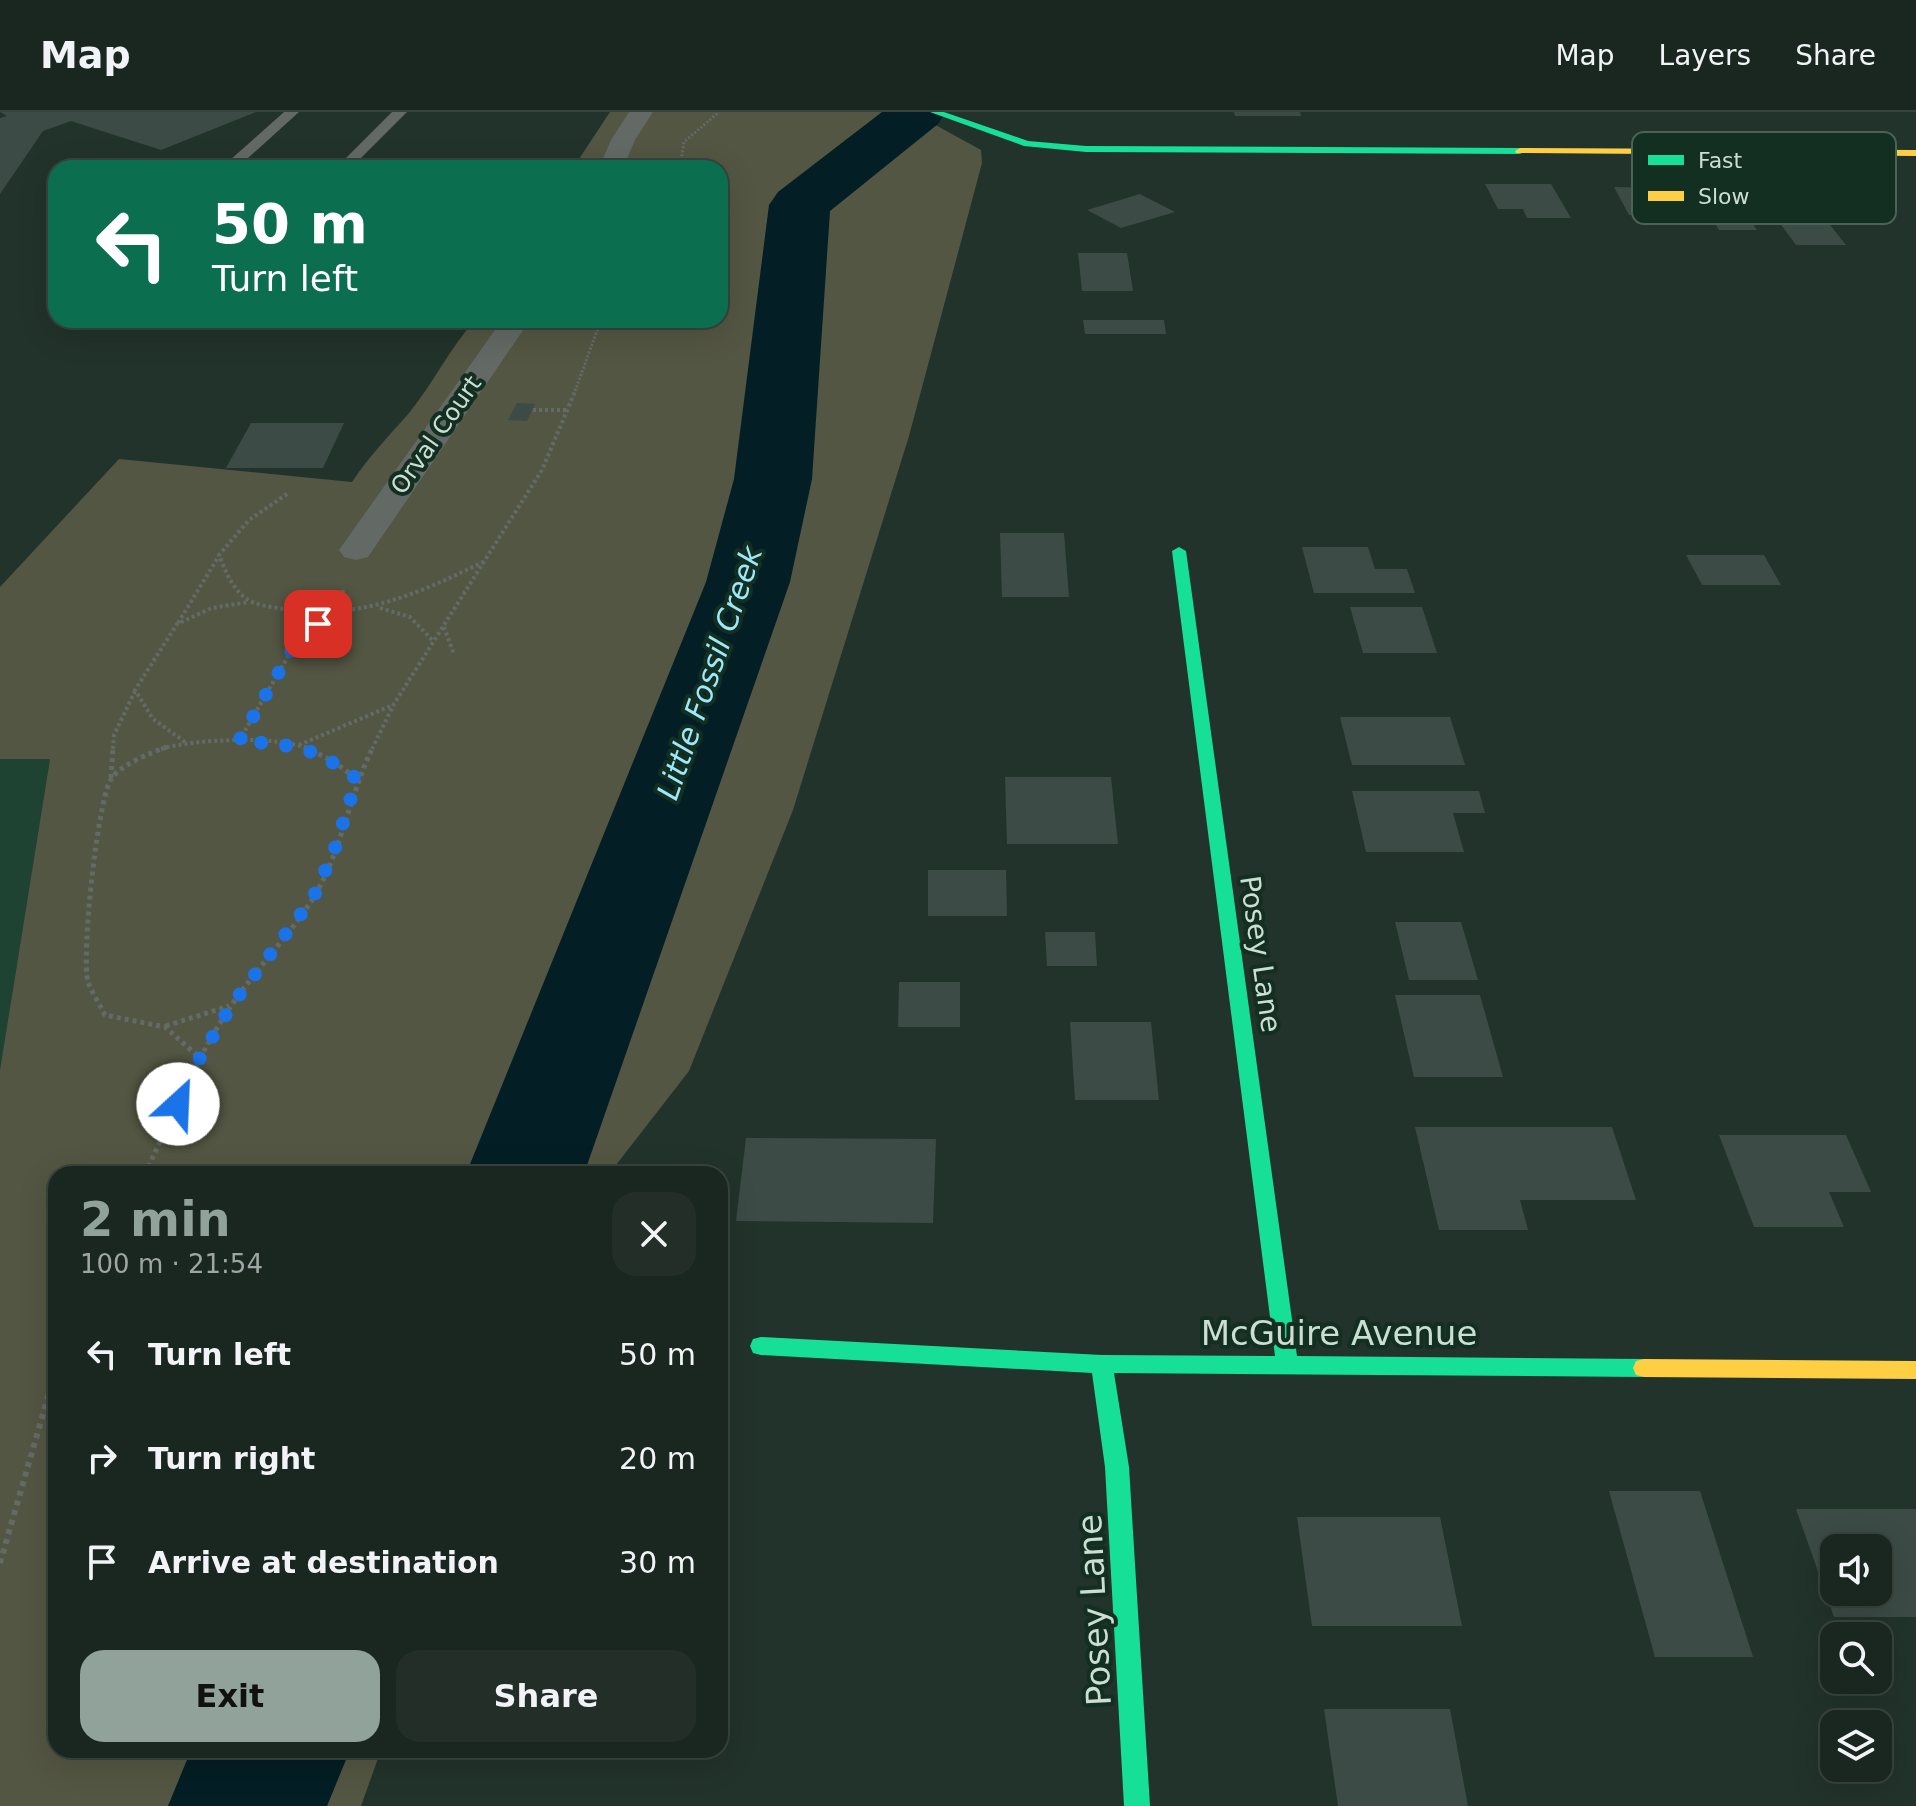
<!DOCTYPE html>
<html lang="en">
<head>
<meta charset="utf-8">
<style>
  :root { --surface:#1a2620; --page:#232e29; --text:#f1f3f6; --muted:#9fa5a5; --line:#38433e; --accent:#90a299 }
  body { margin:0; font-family:"DejaVu Sans",sans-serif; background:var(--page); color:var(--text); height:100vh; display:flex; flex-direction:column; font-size:30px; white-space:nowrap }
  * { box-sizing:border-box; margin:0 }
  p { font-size:26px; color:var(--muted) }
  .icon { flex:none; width:44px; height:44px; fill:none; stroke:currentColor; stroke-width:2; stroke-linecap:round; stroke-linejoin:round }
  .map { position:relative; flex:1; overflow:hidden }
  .drawer { position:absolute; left:48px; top:1054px; width:680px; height:592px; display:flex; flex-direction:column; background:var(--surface); border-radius:24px; box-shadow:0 8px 32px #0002,0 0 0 2px var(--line) }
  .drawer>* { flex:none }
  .hud { position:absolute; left:48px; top:48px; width:680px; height:168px; border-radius:24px; box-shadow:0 8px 32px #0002,0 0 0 2px var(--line); background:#0b6e4f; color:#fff; overflow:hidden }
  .fabs { position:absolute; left:1820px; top:1422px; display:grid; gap:16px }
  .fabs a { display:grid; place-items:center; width:72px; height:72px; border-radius:16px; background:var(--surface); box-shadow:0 8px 32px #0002,0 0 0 2px var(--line); font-size:40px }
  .pin { position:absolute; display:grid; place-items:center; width:68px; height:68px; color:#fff; margin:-34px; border-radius:16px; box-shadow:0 4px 12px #0006 }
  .me { position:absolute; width:88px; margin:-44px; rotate:25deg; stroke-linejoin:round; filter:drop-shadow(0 0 6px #0008) }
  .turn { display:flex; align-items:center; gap:28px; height:168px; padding:0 32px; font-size:36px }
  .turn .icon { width:104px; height:104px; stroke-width:2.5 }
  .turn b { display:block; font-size:56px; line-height:68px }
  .round { display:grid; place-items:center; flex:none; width:84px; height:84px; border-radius:24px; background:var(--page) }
  .head { display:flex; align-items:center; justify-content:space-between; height:136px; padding:0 32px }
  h1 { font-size:48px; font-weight:700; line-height:60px; color:var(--accent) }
  .primary-button { display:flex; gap:16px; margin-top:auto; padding:16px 32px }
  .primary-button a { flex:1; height:92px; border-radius:24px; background:var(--accent); color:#111; font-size:32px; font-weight:700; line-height:92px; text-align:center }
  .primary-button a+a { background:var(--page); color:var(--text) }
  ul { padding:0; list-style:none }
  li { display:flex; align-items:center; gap:24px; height:104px; padding:0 32px }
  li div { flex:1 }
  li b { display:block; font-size:30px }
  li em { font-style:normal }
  header { display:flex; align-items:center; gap:48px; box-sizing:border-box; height:112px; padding:0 40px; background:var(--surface); border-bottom:2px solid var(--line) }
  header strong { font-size:38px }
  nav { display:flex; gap:44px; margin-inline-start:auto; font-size:28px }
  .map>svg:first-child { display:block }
</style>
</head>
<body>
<header>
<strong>Map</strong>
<nav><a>Map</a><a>Layers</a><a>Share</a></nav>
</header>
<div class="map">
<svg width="1916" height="1694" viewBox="0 0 1916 1694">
  <rect width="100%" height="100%" fill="#22332b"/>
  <path fill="#1f4332" d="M50 646 0 958V647Z"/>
  <path fill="#535642" d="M610 0H902L930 10 981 38 982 51 909 324 793 698 689 959 609 1062H56V1638H381L361 1694H0V958L50 647H0V475L119 347 352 370C370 343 388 325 409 301 433 272 449 237 475 208H720V56H573Z"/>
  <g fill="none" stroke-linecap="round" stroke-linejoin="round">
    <path fill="#031e24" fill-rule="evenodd" d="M882 0H946L938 12 830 99 812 367 790 470 584 1062H466L706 470 734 367 769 93 778 80Z
      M350 1638 327 1694H168L191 1638Z"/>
  </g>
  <path fill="#3c4b46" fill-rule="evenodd" d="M0 0H256L161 38 71 9 43 19 0 82V6L7 4Z
    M1234 0H1300L1301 4H1235Z
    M1780 69H1847L1868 94H1815L1846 133H1796L1768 95H1800Z
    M1485 72H1551L1571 106H1527L1523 97H1498Z
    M1614 75 1729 77 1757 118H1719L1710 104 1629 103Z
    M1140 82 1175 100 1121 116 1087 98Z
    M1078 141H1127L1133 179H1082Z
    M1083 208H1164L1166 222H1085Z
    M517 291 535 292 527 309 508 308Z
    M251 311H344L323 356H226Z
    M1000 421H1064L1069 485H1002Z
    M1302 435H1368L1375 457H1407L1415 481H1314Z
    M1686 443H1764L1781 473H1702Z
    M1350 495H1422L1437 541H1363Z
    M1340 605H1450L1465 653H1352Z
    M1005 665H1111L1118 732H1007Z
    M1352 679H1479L1485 701H1453L1464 740H1366Z
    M928 758H1006L1007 804H928Z
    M1395 810H1461L1478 868H1409Z
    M1045 820H1095L1097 854H1047Z
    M899 870H960V915H898Z
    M1395 883H1480L1503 965H1414Z
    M1070 910H1151L1159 988H1075Z
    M1415 1015H1612L1636 1088H1520L1528 1118H1439Z
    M1719 1023H1846L1871 1080H1829L1844 1115H1754Z
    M746 1026 936 1027 933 1111 736 1109Z
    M1609 1379H1700L1753 1545H1655Z
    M1796 1397H1916V1505H1834ZM1834 1436H1878V1480H1834Z
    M1297 1405H1440L1462 1514H1312Z
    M1324 1597H1450L1468 1694H1338Z"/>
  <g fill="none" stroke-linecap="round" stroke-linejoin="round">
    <path stroke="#636b66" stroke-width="3" stroke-dasharray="2 2" stroke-linecap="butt" d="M680 56 684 30 719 0
      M575 279 601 208"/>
    <path stroke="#636b66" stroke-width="4" stroke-dasharray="3 3" stroke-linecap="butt" d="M533 298H567
      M287 382 249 408 219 443C225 458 231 474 244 485 255 494 272 495 285 497 359 509 420 481 485 449
      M380 496 410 505 433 529
      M293 499 301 522
      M178 511 219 444
      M444 515 454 542
      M239 629 301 522 336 502 344 475
      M185 630 153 607 135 578 177 512 212 496 249 490
      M299 633 393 593
      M113 637 114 623 135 579
      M161 637C194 627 277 623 309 637
      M372 637 394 592 542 358 576 277"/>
    <path stroke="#636b66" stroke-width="5" stroke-dasharray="4 4" stroke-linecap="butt" d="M167 635C152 640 117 654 110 669 97 695 81 843 88 870 92 881 100 893 105 903L165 915 200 946
      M304 635 333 649 357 667
      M111 666 113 635
      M166 914 229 894
      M145 1062C172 1005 196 946 231 894 256 857 288 825 312 788 341 742 349 684 373 635"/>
    <path stroke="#636b66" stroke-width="6" stroke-dasharray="5 5" stroke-linecap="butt" d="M0 1451 56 1257"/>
    <path fill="#636964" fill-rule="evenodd" d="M284 0H299L237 56H221Z
      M392 0H407L351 56H336Z"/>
    <path fill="#636964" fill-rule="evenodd" d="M629 0H653L635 28 623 56H599L611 28Z
      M502 208H530L368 445 356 448 344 445 339 438Z"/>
    <path fill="#16e098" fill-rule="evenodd" d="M930 0H944L1028 29 1086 34 1520 36 1525 39 1520 42 1086 40 1024 34Z
      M1179 435 1186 439 1297 1244 1644 1247 1652 1249 1655 1256 1652 1263 1644 1265 1114 1261 1129 1355 1150 1694H1124L1105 1355 1092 1261 761 1243 753 1241 750 1234 753 1227 761 1225 1102 1243 1275 1244 1172 439Z"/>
    <path fill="#ffcf43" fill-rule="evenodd" d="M1520 36 1916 38V44L1516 41 1515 39Z
      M1644 1247 1916 1249V1267L1644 1265 1636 1263 1633 1256 1636 1249Z"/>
  </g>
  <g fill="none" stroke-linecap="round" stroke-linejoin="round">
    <path stroke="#1a73e8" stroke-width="14" stroke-dasharray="0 25.2" d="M178 992 200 946 231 894 313 786 334 739 357 667C311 633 294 633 239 629L301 522 318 512"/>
  </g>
  <g text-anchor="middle" stroke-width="8" stroke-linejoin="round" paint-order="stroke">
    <g font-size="24" fill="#ccddd4" stroke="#122f21">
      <text transform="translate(436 323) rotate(-55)" y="8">Orval Court</text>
    </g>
    <g font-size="28" fill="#ccddd4" stroke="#122f21">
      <text transform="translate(1261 842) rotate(82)" y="10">Posey Lane</text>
    </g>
    <g font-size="30" font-style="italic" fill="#9fe8fb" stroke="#122f21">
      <text transform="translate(710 561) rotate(-71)" y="10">Little Fossil Creek</text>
    </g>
    <g font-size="34" fill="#ccddd4" stroke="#122f21">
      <text x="1339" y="1233">McGuire Avenue</text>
      <text transform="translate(1094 1498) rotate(-93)" y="12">Posey Lane</text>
    </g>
  </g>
  <rect x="1632" y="20" width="264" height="92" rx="12" fill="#122f21" stroke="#4a6357" stroke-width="2"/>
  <rect x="1648" y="43" width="36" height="10" fill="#16e098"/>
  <rect x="1648" y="79" width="36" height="10" fill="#ffcf43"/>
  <g font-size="22" fill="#ccddd4">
    <text x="1698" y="56">Fast</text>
    <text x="1698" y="92">Slow</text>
  </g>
</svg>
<div class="fabs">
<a><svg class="icon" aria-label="sound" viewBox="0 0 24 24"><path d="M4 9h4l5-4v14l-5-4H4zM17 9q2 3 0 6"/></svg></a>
<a><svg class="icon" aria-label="search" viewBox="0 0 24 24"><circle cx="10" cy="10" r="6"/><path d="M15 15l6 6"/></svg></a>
<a><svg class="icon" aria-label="layers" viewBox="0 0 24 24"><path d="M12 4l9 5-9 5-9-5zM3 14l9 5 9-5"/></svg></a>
</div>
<div class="pin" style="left:318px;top:512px;background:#d93025"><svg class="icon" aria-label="arrive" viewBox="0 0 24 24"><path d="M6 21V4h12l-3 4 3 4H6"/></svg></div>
<svg class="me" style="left:178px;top:992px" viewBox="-20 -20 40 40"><circle r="19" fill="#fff"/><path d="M0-13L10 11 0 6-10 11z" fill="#1a73e8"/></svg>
<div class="hud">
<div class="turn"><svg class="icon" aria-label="left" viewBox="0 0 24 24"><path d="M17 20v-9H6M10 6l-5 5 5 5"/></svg><div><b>50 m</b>Turn left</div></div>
</div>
<section class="drawer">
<div class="head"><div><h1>2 min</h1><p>100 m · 21:54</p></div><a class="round"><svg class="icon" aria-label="close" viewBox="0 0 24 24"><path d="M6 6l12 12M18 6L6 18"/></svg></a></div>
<ul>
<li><svg class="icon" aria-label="left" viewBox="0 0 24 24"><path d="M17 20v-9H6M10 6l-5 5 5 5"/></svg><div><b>Turn left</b></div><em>50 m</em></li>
<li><svg class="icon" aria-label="right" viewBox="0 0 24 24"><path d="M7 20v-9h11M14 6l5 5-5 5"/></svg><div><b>Turn right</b></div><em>20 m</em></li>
<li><svg class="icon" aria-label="arrive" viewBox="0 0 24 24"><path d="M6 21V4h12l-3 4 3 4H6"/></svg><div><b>Arrive at destination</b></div><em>30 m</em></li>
</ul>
<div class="primary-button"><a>Exit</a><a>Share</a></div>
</section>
</div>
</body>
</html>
